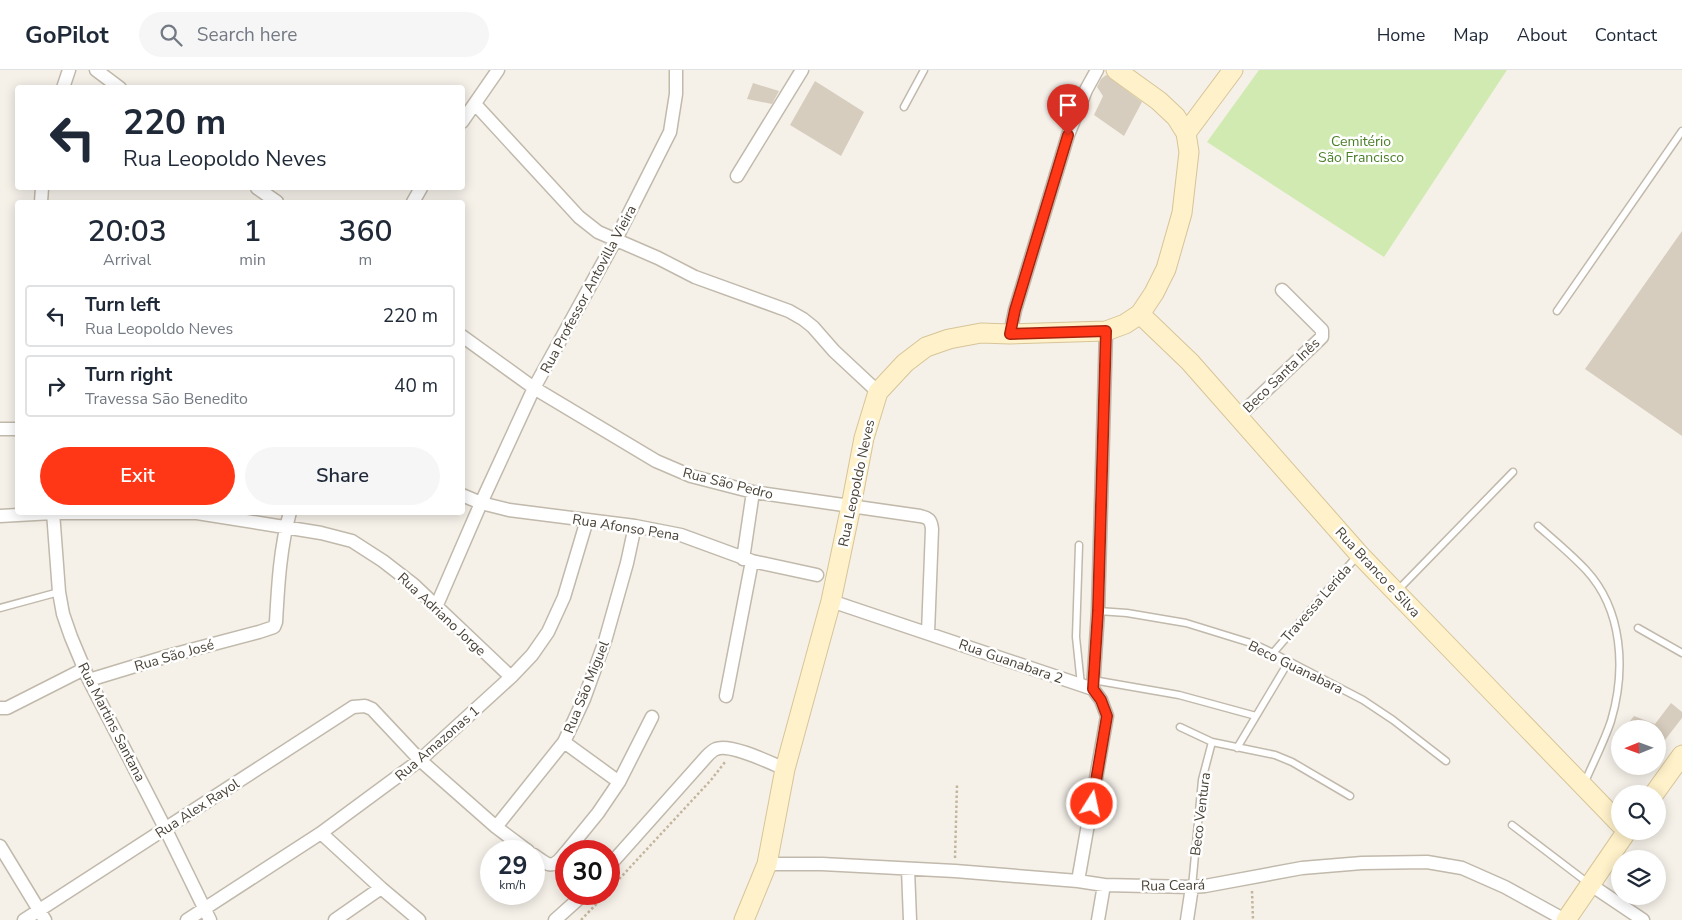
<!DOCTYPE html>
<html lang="en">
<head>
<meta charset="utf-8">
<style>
  :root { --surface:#fff; --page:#f6f6f7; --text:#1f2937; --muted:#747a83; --line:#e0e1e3; --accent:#ff3716 }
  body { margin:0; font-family:"Nunito Sans",sans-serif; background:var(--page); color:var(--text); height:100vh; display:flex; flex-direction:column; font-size:19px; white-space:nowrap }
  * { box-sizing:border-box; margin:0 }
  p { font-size:16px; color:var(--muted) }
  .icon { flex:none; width:28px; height:28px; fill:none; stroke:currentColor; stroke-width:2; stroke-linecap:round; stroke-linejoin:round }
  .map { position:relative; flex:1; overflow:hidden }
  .details { position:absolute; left:15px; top:130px; width:450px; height:315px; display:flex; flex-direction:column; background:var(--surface); border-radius:5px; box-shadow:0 2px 12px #0003 }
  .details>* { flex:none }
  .banner { position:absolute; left:15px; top:15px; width:450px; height:105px; border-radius:5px; box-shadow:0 2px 12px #0003; background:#fff; color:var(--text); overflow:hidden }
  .needle { width:32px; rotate:269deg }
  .tools { position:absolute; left:1611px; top:650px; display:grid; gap:10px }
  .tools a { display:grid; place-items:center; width:55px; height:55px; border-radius:50%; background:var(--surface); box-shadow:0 2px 12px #0003; font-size:25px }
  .speed { position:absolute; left:480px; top:770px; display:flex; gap:10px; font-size:25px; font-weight:700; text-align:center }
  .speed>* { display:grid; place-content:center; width:65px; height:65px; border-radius:50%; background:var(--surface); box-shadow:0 2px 12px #0003; line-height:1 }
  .speed small { font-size:12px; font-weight:400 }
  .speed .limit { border:8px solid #d22; background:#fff; color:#111 }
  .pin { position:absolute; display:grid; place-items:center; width:42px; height:42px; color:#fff; margin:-51px -21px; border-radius:50% 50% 50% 0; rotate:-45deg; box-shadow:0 0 5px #0007 }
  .pin .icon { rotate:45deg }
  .me { position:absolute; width:55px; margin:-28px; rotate:10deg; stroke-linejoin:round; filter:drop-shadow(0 0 4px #0008) }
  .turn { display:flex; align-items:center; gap:18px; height:105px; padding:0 25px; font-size:22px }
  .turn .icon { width:65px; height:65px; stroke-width:2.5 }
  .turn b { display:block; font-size:35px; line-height:42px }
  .eta { display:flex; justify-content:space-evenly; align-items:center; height:85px; text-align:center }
  .eta b { font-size:30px; font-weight:600; line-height:35px }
  .button { display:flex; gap:10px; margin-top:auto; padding:10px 25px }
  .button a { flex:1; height:58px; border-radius:30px; background:var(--accent); color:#fff; font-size:20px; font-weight:600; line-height:58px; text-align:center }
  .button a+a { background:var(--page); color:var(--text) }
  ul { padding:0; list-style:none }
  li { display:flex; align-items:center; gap:15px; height:62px; margin:0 10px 8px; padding:0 15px; border:2px solid var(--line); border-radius:5px }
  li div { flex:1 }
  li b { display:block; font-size:19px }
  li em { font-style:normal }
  header { display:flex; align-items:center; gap:30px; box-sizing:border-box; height:70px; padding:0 25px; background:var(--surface); border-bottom:1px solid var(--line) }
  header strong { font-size:24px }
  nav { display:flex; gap:28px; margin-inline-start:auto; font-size:18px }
  .search { width:350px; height:45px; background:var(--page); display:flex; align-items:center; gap:12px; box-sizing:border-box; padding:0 18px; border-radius:28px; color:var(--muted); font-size:19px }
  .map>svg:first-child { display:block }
</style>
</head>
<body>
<header>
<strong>GoPilot</strong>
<div class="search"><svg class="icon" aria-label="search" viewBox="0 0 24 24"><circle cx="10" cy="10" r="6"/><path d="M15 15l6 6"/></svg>Search here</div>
<nav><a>Home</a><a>Map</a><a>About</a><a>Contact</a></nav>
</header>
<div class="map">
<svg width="1682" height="850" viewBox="0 0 1682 850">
  <rect width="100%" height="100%" fill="#f5f1e9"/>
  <path fill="#d1eab1" d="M1259 0H1507L1384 187 1207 72Z"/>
  <path fill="#d7cdbe" d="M1106 5 1142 32 1124 66 1094 45 1103 26 1097 17 1101 9Z
    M815 11 864 42 841 86 790 55Z
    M753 13 779 21 772 34 747 29Z
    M1682 161V366L1585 299Z
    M1671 633 1682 642V648L1658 679V659H1624L1634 646 1655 654Z"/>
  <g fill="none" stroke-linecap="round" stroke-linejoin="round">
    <g stroke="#c1b9ab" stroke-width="9">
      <path id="lane" d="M904 37 924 0
        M1557 241 1682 61
        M1538 456C1554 470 1571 484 1586 500 1623 540 1626 600 1611 651 1604 672 1593 693 1584 714
        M1079 475 1076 567 1081 615
        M1397 521 1513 402
        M0 538 59 522
        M1098 541 1127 543 1186 553 1254 574 1273 583 1363 630 1393 650 1446 691
        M1638 558 1682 583
        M1273 583 1358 485
        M1093 610 1179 625 1256 646
        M1180 657 1212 672 1275 685 1292 692 1350 726
        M1237 678 1289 591
        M1512 755 1588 813
        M1192 817 1202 710 1212 672"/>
    </g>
    <g stroke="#c1b9ab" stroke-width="15">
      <path id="street" d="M96 0 120 18
        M63 18 69 0
        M475 34 579 147 598 162 658 188 695 207 789 241 803 249 813 257 834 281 878 322
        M462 52 498 0
        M737 106 802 0
        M257 118 277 132
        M41 132 42 118
        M413 132 421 118
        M1010 264 1015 240 1068 65 1086 20 1097 0
        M462 266 534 318 656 391 691 406 753 422 920 446C929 448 931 450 932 459L928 563
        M1238 347 1322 267V260L1282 220
        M0 359H18
        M462 425 481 433 509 440 635 456 681 465 752 491 817 505
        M53 442 59 522 63 544 71 567 89 610 165 758 210 850
        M0 446 53 443H197L321 463 352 471 383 491 414 515 511 607
        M743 489 753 422
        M831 531 1093 619
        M436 537 481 433 534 318 616 169 670 62 676 24V0
        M89 610 168 586 259 562 274 557 276 552C278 516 280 478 290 442
        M726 626 752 491
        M0 638H7L84 599
        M564 672 619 712
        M496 757 564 672 584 629 605 571 627 493 635 456
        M321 763 381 818 419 850
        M0 776 45 850
        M567 781 598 743 619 712 652 647
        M534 785C550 797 553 799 566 782
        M767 794H822L955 801 1078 811 1104 815 1192 817 1205 816 1302 798 1362 793 1427 792 1462 798 1505 817 1565 850
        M609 796 707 686C709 684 713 680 716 679 730 673 771 693 785 699
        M908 799 910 850
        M1078 811 1107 646 1101 630 1093 619 1098 541 1106 261
        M1591 815 1643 850
        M24 850 353 637 365 636 372 639 420 690 496 757 528 781
        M187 850 321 763 420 690 511 607 532 585 548 562 564 527 587 450
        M335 850 381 818
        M555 850 584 824
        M1098 850 1104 815
        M1187 850 1192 817"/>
    </g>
    <g stroke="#d7c598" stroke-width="21">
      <path id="secondary" d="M1186 63 1233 0
        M1140 244 1190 292 1359 484 1620 754
        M1654 724 1682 685
        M744 850 767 794 785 699 831 531 851 436 864 368 878 322 905 293 926 277 949 269 981 263 1010 264 1106 261 1125 254 1140 244 1154 223 1166 199 1182 143 1189 82 1186 63 1176 47 1159 31 1116 0
        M1566 850 1627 761"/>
    </g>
    <path stroke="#c3b59c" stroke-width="2.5" stroke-dasharray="2.5 2.5" stroke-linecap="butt" d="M955 788 957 715
      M609 820 711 710 725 692
      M1252 821 1253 850
      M581 850 606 824"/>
    <use href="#lane" stroke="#fff" stroke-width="6"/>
    <use href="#street" stroke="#fff" stroke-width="12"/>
    <use href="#secondary" stroke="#fff1c9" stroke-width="19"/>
  </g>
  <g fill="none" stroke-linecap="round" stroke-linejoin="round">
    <g stroke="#a6240e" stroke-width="12">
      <path id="route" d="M1068 65 1015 240 1010 264 1106 261 1098 541 1093 619 1101 630 1107 646 1092 734"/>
    </g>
    <use href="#route" stroke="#ff3716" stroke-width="9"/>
  </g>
  <g text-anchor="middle" stroke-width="5" stroke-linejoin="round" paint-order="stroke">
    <g font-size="14" fill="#497e27" stroke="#fff">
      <text x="1361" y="76">Cemitério<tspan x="1361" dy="16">São Francisco</tspan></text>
    </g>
    <g font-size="14" fill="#494237" stroke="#fff">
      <text transform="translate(588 219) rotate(-62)" y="5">Rua Professor Antovilla Vieira</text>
      <text transform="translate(1281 305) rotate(-44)" y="5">Beco Santa Inês</text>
      <text transform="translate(728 413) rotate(14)" y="5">Rua São Pedro</text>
      <text transform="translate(856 413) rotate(-78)" y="5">Rua Leopoldo Neves</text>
      <text transform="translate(626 457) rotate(9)" y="5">Rua Afonso Pena</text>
      <text transform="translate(1378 502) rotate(47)" y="5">Rua Branco e Silva</text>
      <text transform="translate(1316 533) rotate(-49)" y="5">Travessa Lerida</text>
      <text transform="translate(442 544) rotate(43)" y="5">Rua Adriano Jorge</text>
      <text transform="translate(174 585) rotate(-16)" y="5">Rua São José</text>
      <text transform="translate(1011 591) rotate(19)" y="5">Rua Guanabara 2</text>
      <text transform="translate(1296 597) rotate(26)" y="5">Beco Guanabara</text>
      <text transform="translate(586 617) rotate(-68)" y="5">Rua São Miguel</text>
      <text transform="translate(112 652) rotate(63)" y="5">Rua Martins Santana</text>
      <text transform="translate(437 673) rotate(-41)" y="5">Rua Amazonas 1</text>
      <text transform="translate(197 738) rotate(-33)" y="5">Rua Alex Rayol</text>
      <text transform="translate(1200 744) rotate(-83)" y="5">Beco Ventura</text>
      <text transform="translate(1173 815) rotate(-1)" y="5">Rua Ceará</text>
    </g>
  </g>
</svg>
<div class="tools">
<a><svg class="needle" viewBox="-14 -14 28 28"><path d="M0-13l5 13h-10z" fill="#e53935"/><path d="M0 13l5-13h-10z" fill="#747a83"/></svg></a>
<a><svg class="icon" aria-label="search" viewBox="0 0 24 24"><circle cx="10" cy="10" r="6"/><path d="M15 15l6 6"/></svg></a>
<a><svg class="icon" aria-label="layers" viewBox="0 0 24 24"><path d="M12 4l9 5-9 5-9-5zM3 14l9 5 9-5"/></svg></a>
</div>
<div class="speed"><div>29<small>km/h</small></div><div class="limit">30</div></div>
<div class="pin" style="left:1068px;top:65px;background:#d93025"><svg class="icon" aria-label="arrive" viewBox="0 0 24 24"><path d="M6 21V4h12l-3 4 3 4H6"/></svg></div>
<svg class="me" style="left:1092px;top:734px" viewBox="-20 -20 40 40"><circle r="17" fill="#ff3716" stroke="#fff" stroke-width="3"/><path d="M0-11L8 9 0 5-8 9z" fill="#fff"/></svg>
<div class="banner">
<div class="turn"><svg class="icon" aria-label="left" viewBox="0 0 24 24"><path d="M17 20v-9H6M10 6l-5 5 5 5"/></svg><div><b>220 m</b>Rua Leopoldo Neves</div></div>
</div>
<section class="details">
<div class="eta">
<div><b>20:03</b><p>Arrival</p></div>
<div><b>1</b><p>min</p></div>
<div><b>360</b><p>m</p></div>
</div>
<ul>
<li><svg class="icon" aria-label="left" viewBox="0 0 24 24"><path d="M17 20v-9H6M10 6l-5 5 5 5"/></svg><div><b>Turn left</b><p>Rua Leopoldo Neves</p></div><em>220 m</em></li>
<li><svg class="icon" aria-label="right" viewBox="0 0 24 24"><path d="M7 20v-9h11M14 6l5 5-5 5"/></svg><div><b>Turn right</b><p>Travessa São Benedito</p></div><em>40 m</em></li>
</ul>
<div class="button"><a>Exit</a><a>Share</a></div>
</section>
</div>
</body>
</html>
